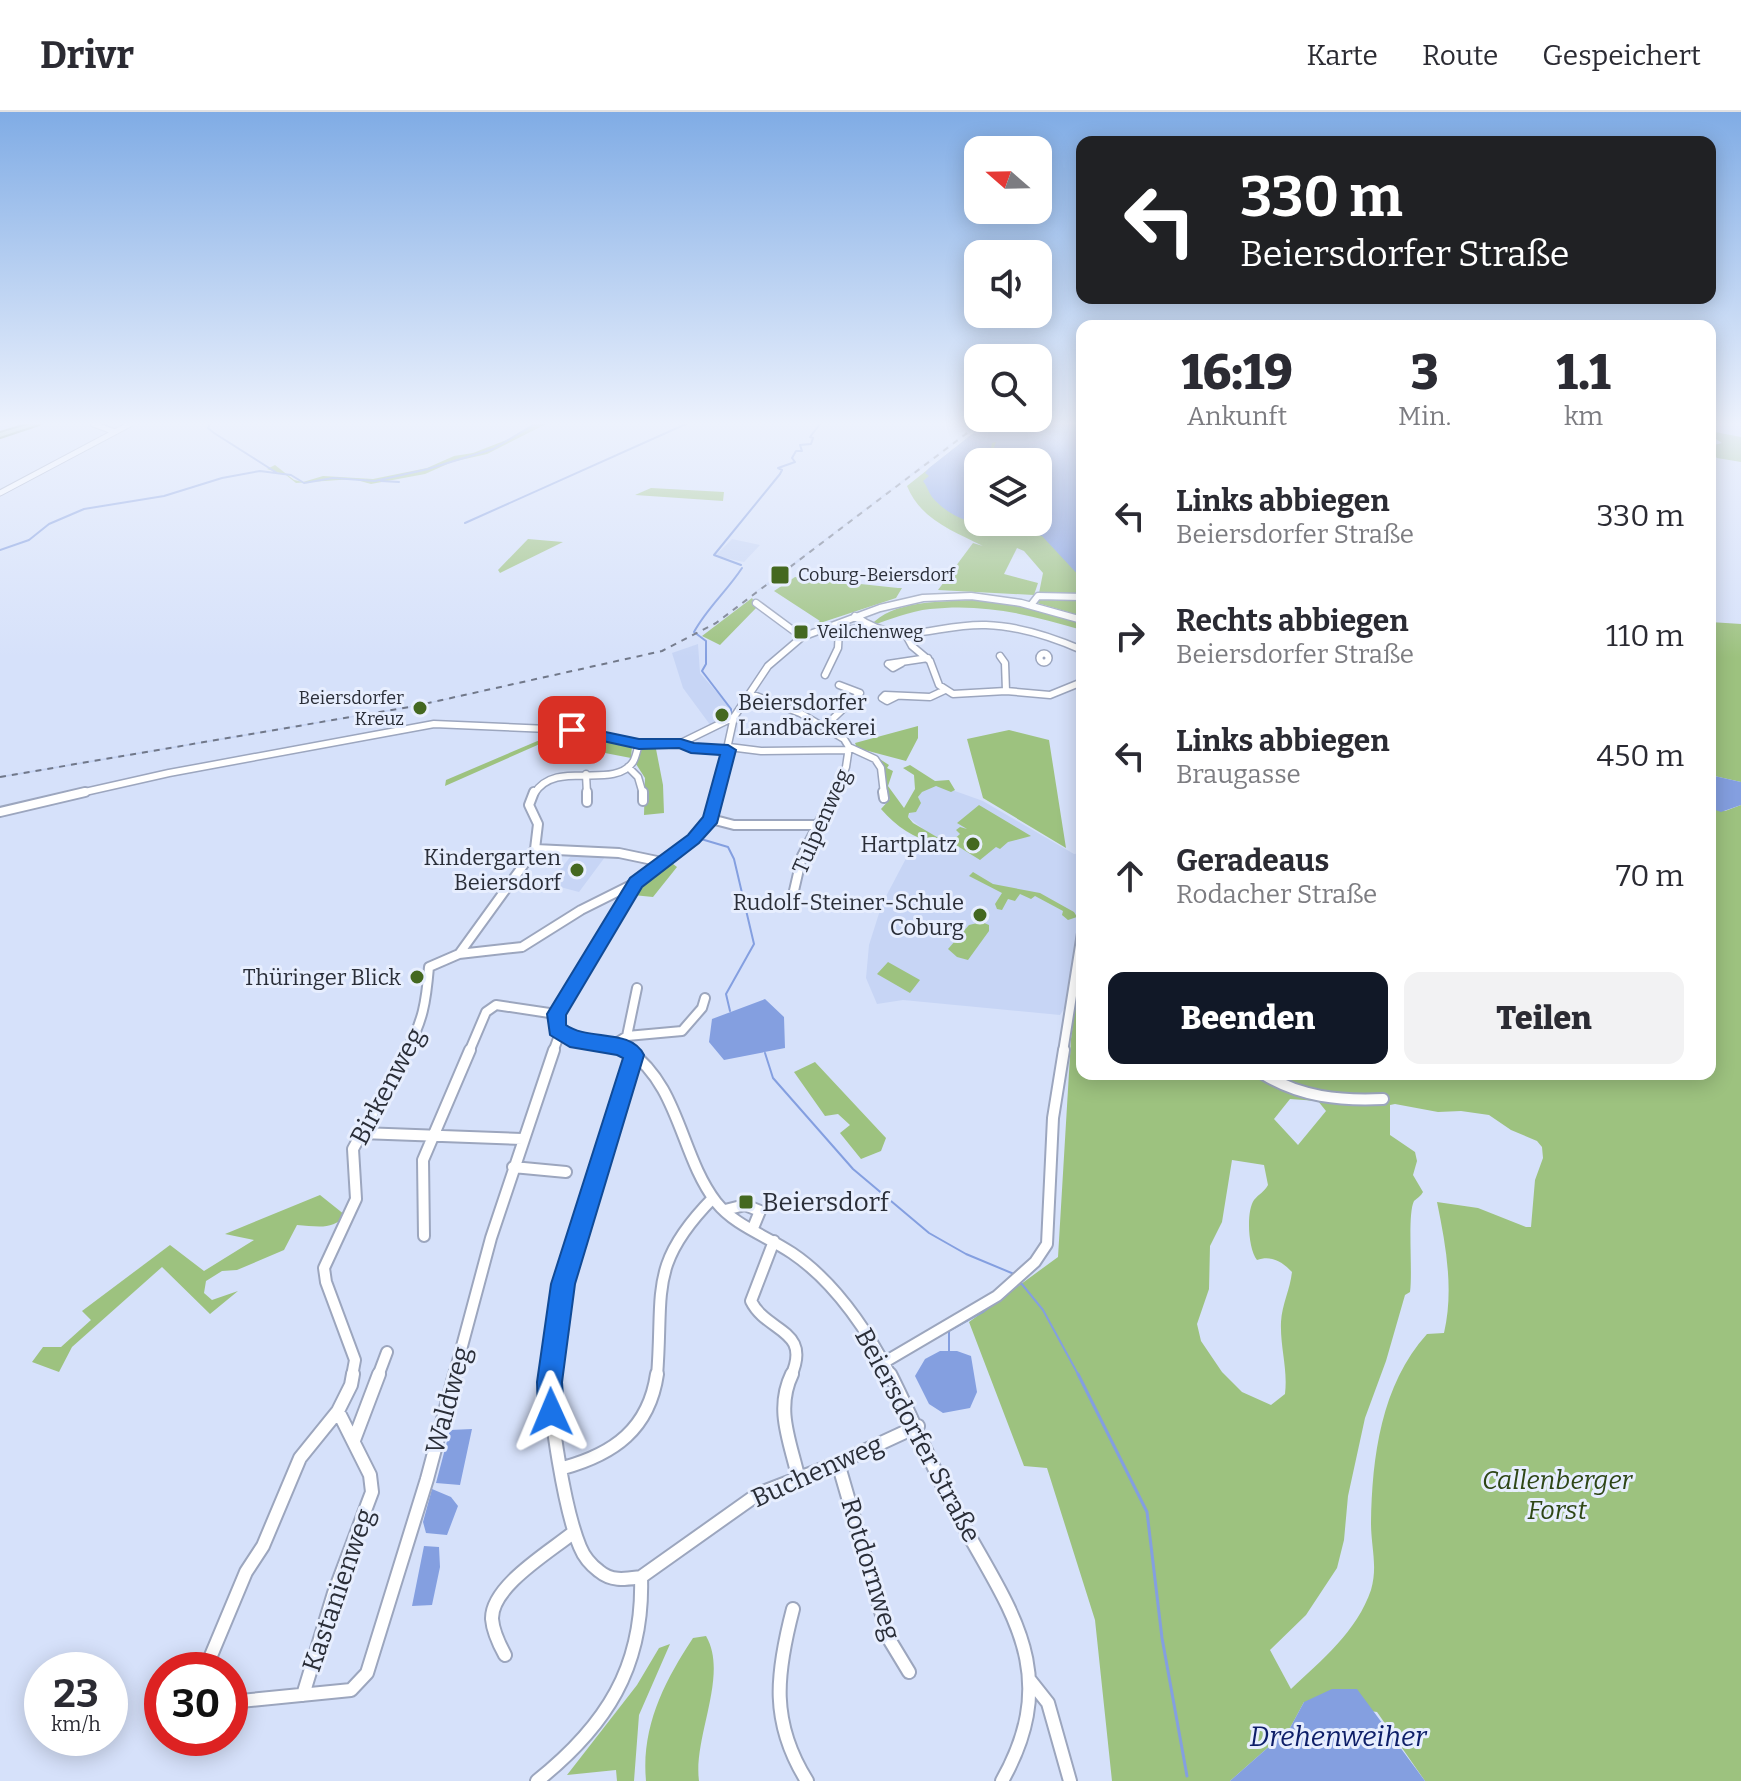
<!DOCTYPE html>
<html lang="de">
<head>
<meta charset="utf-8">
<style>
  :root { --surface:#fff; --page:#f2f2f3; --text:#2b2b33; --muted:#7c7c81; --line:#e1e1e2; --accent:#111827 }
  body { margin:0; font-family:Bitter,serif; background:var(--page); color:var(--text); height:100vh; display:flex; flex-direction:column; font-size:30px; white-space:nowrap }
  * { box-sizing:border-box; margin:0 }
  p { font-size:26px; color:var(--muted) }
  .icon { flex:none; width:44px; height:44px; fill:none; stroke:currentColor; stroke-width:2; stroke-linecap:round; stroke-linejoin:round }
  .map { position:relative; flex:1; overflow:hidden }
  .details { position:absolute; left:1076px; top:208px; width:640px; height:760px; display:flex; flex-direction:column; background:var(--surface); border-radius:16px; box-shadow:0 4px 20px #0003 }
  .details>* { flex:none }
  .banner { position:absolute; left:1076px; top:24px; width:640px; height:168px; border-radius:16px; box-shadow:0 4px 20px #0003; background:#202124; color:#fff; overflow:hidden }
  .needle { width:52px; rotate:290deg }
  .tools { position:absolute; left:964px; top:24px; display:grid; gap:16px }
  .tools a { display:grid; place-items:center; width:88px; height:88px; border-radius:16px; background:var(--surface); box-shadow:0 4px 20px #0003; font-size:40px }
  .speed { position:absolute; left:24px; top:1540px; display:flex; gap:16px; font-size:40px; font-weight:700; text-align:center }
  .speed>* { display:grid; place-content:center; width:104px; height:104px; border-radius:50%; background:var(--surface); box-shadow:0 4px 20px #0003; line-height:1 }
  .speed small { font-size:20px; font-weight:400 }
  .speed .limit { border:12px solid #d22; background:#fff; color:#111 }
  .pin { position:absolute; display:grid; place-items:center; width:68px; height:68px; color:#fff; margin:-34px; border-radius:16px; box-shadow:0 4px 12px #0006 }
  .me { position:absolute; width:88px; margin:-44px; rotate:359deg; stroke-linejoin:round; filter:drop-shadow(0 0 6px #0008) }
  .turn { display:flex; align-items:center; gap:28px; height:168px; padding:0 32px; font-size:36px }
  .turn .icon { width:104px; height:104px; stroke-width:2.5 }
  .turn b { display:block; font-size:56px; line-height:68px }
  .eta { display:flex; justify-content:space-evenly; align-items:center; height:136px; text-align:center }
  .eta b { font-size:48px; font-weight:800; line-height:56px }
  .primary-button { display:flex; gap:16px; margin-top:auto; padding:16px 32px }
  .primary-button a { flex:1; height:92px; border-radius:16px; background:var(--accent); color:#fff; font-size:32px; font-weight:800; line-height:92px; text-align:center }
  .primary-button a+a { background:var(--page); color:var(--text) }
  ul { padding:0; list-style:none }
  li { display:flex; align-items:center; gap:24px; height:120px; padding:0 32px }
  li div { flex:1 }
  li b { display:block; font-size:30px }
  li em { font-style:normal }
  header { display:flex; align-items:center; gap:48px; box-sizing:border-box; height:112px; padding:0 40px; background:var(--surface); border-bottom:2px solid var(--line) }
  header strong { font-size:38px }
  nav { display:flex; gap:44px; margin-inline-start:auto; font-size:28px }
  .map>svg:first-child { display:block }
</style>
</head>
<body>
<header>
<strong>Drivr</strong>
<nav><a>Karte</a><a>Route</a><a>Gespeichert</a></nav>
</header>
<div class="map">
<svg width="1741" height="1669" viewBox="0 0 1741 1669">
  <rect width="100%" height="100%" fill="#d6e1fa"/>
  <path fill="#c7d5f5" d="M976 312H982L815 436 776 469 755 480Z
    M732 427 760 433 744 450 715 444Z
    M698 532 700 561 727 592 731 603 711 614 683 576 672 541Z
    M580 558 413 595 0 666V664L417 593Z
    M927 669 983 689 1074 742 1082 741V814L1077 824 1067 892 1060 903 903 888 877 892 866 866 869 833 882 792 922 716 908 705Z
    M574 740H592L590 745H605L579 780 549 772Z"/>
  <path fill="#9dc27f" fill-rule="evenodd" d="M533 312H546L487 342 452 350 425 362 371 372 353 367 296 371 286 363 267 357 275 353 294 368 303 370 323 364 373 367 427 356 454 344 473 341 509 327Z
    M985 312H1082V504L1037 491 1043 461 1024 439 1017 436 1004 462 1038 471 1034 483 938 478 973 431 983 434C953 419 920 407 907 374ZM978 350H1038V410H978Z
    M1710 319 1741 325V350L1717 346 1710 340V334L1722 331 1710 323Z
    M651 376 724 380 723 389 635 383Z
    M528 427 563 430 500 461 498 458Z
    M795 465 898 476H902L896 486 814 513 820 509 774 479Z
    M752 486 757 495 720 533 702 524Z
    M972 488 1011 492 1082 510V518C1030 503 985 491 930 497 910 499 889 508 870 514 893 488 939 490 972 488Z
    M1710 510 1741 512V670L1710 663Z
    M918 614V626L906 649 857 636 855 631Z
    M1009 618 1049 628 1066 736 983 686 967 627Z
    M554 622 587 639 601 627 632 635 631 646 605 641 565 646 558 624 445 674 446 668Z
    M641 636 656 637 663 673 664 701 644 703 645 666 636 652Z
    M875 644 889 653 887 656 893 659 888 674 904 696 915 677 914 663 903 656 910 653 935 669 949 668 955 678 951 680 936 674 922 680 918 685 921 691 916 700 909 701 908 705 913 711 942 728 937 732C913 726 897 715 881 697L890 687 885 683Z
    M979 693 1031 724 1008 730 1000 737 996 735 980 748 951 730 960 722 956 718 960 715 967 717 957 711Z
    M1741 693V1669H1425L1377 1600 1304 1590 1290 1616 1230 1669H1112L1095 1508 1047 1356 1024 1354 969 1210 1058 1145 1071 927 1082 842V962H1710V696L1725 699ZM1290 987 1318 989 1326 999 1298 1033 1274 1007ZM1395 992 1438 1000 1461 999 1489 1003 1511 1018 1537 1029 1542 1035 1543 1046 1535 1068 1531 1115H1526L1478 1096 1437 1090C1446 1134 1454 1178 1444 1221L1427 1222C1381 1273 1372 1345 1371 1411 1371 1435 1378 1454 1371 1478 1357 1519 1322 1548 1291 1577L1270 1538 1306 1503 1337 1456 1344 1428 1348 1384 1365 1306 1386 1249 1405 1183 1410 1180C1413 1159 1407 1103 1414 1089 1417 1086 1421 1084 1423 1080L1413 1063 1417 1049 1415 1040 1390 1023V993ZM1232 1048 1264 1053 1268 1073C1264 1080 1259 1082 1254 1088 1246 1099 1248 1137 1257 1148 1272 1143 1282 1150 1292 1160 1290 1178 1282 1192 1281 1210 1280 1236 1288 1256 1285 1282L1271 1293 1242 1280 1222 1260 1201 1229 1197 1212 1209 1177 1210 1134 1222 1110Z
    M668 748 677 755 653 785 633 783 641 771Z
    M973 760 993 772 1040 781 1074 800 1077 805 1068 808 1062 803 1063 799 1035 784 1031 787 1020 782 1015 789 1008 787 1002 798 997 797 995 792 1002 781 969 764Z
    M982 810 989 813V819L968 848 957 845 948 837 969 813Z
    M888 850 920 868 910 881 877 862Z
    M815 950 886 1026 881 1039 861 1047 840 1021 850 1013 838 1002 825 1004 794 960Z
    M320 1083 345 1103C333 1119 316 1114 297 1113L284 1138 237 1158 222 1159 206 1169 204 1181 212 1188 238 1179 210 1202 162 1155 72 1235 59 1260 32 1250 43 1235H61L91 1208 82 1199 170 1133 204 1159 254 1128 225 1122Z
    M706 1524C729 1563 693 1625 699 1669H646C641 1615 664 1570 693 1526Z
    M670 1532 639 1603 634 1669H617L616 1658 567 1663 637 1573 659 1536Z"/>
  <path fill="#849fe0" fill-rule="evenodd" d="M985 312H1080L1082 467 1042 424C1004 415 960 418 932 385 928 379 927 374 923 369L929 364 925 361 929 356ZM996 330 991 344 984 350H1038V410H978L975 350 990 341 992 331Z
    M1710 663 1741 670V693L1721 700 1710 696Z
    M765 887 784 905 785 936 724 948 709 930 712 907Z
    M940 1239H957L971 1244 977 1280 970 1296 943 1301 929 1292 915 1264 925 1247Z
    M472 1317 460 1373 436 1371 450 1318Z
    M432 1377 451 1385 458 1394 447 1423 426 1421 423 1410Z
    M424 1434 439 1435 440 1455 432 1493 412 1494Z
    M1332 1577H1357L1425 1669H1230L1290 1616 1304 1590Z"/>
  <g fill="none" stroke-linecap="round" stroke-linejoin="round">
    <path stroke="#849fe0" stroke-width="2" d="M210 312 208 316 214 321 277 361
      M381 369 399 370
      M465 411 686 312
      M0 438 29 428 49 412 84 397 164 384 222 366 260 359 291 363 304 371 333 366 375 369 428 357 493 337 535 312
      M741 453 714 443 780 362 782 358 778 356 795 350 792 346 796 339H802L800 333 811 332 813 326 810 325 820 312
      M731 602V597L702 559 706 552V529L694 520C707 496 727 479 742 456
      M701 727 728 735 734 747 754 832 726 882 730 899
      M765 941 773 966 853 1057 929 1121 966 1142 1014 1162
      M1021 1171 1043 1198 1079 1264
      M949 1239V1219L983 1200 1021 1171"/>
    <path stroke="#849fe0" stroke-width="3" d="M1078 1262 1147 1400 1162 1526 1187 1664"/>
    <g stroke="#9ca6be" stroke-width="7">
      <path id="minor-far4" d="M93 312 115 320
        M0 381 130 312"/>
    </g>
    <g stroke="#9ca6be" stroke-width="9">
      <path id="minor-far3" d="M756 491 802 525
        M1031 493 1038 484 1082 485
        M855 504C902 538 935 511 986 513 1019 514 1052 525 1082 538
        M906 523 912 534 930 549 939 573 953 582 1006 579 1050 583 1082 570
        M1039.5 546a4.5 4.5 0 1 1 9 0a4.5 4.5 0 1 1-9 0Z
        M1000 544 1005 551 1006 579
        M902 551 893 556 888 552 928 546
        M825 563 838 536 839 518 868 516
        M751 582 800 601 844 627 849 635 875 647 881 656 884 682
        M897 584 887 589 882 586 885 583 930 585 945 578
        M825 614 860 581 839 573
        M681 631 691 636 728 638
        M729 635 761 639 849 638
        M628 655 638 665 643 682
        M586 662 587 682
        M76 682 169 661 434 612 572 618 639 632 681 631 734 605 768 554 802 525 880 496 923 486 971 484 1021 491 1082 508
        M534 682C555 646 613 679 633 650 636 645 637 638 639 632
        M717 682 734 605
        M835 682 846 655 849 635"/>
    </g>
    <g stroke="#9ca6be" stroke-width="12">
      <path id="minor-far2" d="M587 680V690
        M643 680V689
        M883 680 884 686
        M0 700 85 680
        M711 707 734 713H817
        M535 737 619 741 662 750
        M793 783 802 744 835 680
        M459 842 535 737 538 712 529 693 534 680
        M627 924 637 876
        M613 933 627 924 682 919 702 896 705 886
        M406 940C423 909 426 891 429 855L459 842 522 835 581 798 635 771
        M469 940 486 900 496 893 556 902
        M553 940 560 921
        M631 940C608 926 572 939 557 914L556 902 636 771 694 727 711 707 717 680
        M1063 940 1082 821"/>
    </g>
    <g stroke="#9ca6be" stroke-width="14">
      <path id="minor-far1" d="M628 938C680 974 680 1043 716 1090 735 1114 767 1124 792 1141 835 1170 867 1218 891 1264
        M1263 962C1300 985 1340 989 1383 987
        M361 1021 522 1027
        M513 1055 566 1060
        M725 1098 745 1093 760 1099 753 1116
        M424 1124 423 1048 470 938
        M774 1129 751 1189C767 1221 812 1217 791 1264
        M883 1251 997 1184 1035 1150 1047 1132 1053 1006 1064 938
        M352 1264 355 1248 326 1170 324 1156 356 1087 353 1037 407 938
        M378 1264 387 1240
        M454 1264 491 1126 554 938
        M551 1264 563 1172 634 943
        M657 1264C664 1180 647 1153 713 1086"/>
    </g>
    <g stroke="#9ca6be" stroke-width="16">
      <path id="minor" d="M551 1262C548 1300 565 1399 580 1435 584 1445 591 1453 599 1459 612 1470 626 1467 641 1465L758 1382 838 1351 918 1314
        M792 1262C775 1297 790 1329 798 1364
        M890 1262C912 1305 930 1351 953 1394 1004 1492 1066 1555 1002 1669
        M354 1328 379 1262
        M838 1351 889 1527 909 1560
        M563 1356C614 1342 649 1317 657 1262
        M793 1497C776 1562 770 1610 807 1669
        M505 1543C499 1532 493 1520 492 1507 491 1474 551 1439 574 1420
        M205 1558 246 1460 263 1434 300 1346 338 1299 351 1273 353 1262
        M1029 1567 1048 1591 1070 1669
        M303 1583 334 1481 372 1380 370 1363 338 1299
        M230 1590 351 1578 367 1561 427 1367 455 1262
        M537 1669C606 1614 644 1555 641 1465"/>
    </g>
    <g stroke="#598236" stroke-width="4">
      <path id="major" d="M30 312H39L0 325V321Z"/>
    </g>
    <use href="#minor-far4" stroke="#fff" stroke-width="5"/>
    <use href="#minor-far3" stroke="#fff" stroke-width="6"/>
    <use href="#minor-far2" stroke="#fff" stroke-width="8"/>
    <use href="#minor-far1" stroke="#fff" stroke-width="10"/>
    <use href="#minor" stroke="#fff" stroke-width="12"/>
    <use href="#major" fill="#abcf86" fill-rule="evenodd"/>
    <path stroke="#717889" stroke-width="2" stroke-dasharray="6 6" stroke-linecap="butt" d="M0 665 415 594 662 539 716 511 979 312"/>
  </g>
  <linearGradient id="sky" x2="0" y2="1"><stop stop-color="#80ace5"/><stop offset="0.57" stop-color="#edf2fd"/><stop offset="1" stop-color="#edf2fd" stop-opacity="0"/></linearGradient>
  <rect width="1741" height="546" fill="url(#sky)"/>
  <path fill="#1a73e8" stroke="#114b97" stroke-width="2" d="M572 613 639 627H681L694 631 728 633 736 638 717 711 699 731 642 775 566 903V913C588 929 631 916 644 943L575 1172 562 1270 564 1300 560 1309 551 1312 542 1309 538 1300 537 1270 551 1172 623 946 617 943 570 935 550 923 547 902 630 766 688 723 703 705 720 643 691 641 679 636 639 637 567 621 565 618Z"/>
  <g fill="#446820" stroke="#e7eefe" stroke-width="3">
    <rect x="770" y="453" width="20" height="20" rx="4"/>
    <rect x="793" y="512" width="16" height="16" rx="4"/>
    <circle cx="420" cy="596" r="8"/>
    <circle cx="722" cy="603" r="8"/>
    <circle cx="973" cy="732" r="8"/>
    <circle cx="577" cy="758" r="8"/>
    <circle cx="980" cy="803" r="8"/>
    <circle cx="417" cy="865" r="8"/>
    <rect x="738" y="1082" width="16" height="16" rx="4"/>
  </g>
  <g text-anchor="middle" stroke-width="6" stroke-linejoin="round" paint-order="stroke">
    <g font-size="18" fill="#2a2e38" stroke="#e7eefe" text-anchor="start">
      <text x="798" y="469">Coburg-Beiersdorf</text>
      <text x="817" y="526">Veilchenweg</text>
      <text x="404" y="592" text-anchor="end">Beiersdorfer<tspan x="404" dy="21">Kreuz</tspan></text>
    </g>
    <g font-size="22" fill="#2a2e38" stroke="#e7eefe" text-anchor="end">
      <text x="738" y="598" text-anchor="start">Beiersdorfer<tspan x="738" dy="25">Landbäckerei</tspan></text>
      <text x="957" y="740">Hartplatz</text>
      <text x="561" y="753">Kindergarten<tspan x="561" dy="25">Beiersdorf</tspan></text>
      <text x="964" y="798">Rudolf-Steiner-Schule<tspan x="964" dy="25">Coburg</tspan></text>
      <text x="401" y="873">Thüringer Blick</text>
    </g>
    <g font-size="22" fill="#2a2e38" stroke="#e7eefe">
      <text transform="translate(821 709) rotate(-66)" y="8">Tulpenweg</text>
    </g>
    <g font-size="26" fill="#2a2e38" stroke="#e7eefe">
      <text transform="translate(387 974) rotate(-62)" y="9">Birkenweg</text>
      <text transform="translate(448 1288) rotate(-75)" y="9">Waldweg</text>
      <text transform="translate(918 1323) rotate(62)" y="9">Beiersdorfer Straße</text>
      <text transform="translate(817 1359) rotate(-24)" y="9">Buchenweg</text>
      <text transform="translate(871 1457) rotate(73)" y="9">Rotdornweg</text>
      <text transform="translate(338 1478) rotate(-71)" y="9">Kastanienweg</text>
    </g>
    <g font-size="26" fill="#2a2e38" stroke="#e7eefe" text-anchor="start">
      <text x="762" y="1099">Beiersdorf</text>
    </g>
    <g font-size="26" font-style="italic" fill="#2e4616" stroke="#e7eefe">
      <text x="1557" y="1377">Callenberger<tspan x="1557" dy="30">Forst</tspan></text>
    </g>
    <g font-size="28" font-style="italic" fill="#0d1e68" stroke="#e7eefe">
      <text x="1338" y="1634">Drehenweiher</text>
    </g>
  </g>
</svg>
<div class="tools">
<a><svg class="needle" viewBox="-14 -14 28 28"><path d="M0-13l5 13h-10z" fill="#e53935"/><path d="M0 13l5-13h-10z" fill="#7c7c81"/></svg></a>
<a><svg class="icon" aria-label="sound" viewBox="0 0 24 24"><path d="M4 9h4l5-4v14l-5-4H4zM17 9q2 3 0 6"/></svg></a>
<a><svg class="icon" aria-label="search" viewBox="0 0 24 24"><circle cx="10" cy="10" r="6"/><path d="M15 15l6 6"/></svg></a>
<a><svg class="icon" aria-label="layers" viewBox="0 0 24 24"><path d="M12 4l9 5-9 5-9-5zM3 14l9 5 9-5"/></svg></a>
</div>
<div class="speed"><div>23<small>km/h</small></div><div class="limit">30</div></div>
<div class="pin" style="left:572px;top:618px;background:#d93025"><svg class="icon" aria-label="arrive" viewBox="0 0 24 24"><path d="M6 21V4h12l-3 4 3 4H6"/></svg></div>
<svg class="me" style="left:551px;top:1300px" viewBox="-20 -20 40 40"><path d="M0-17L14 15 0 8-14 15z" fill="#1a73e8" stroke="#fff" stroke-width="4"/></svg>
<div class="banner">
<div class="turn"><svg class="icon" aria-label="left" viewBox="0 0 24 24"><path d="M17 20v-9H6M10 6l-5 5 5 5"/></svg><div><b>330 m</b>Beiersdorfer Straße</div></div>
</div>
<section class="details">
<div class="eta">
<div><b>16:19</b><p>Ankunft</p></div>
<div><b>3</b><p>Min.</p></div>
<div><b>1.1</b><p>km</p></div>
</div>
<ul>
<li><svg class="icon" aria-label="left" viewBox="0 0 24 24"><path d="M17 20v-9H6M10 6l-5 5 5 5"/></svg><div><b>Links abbiegen</b><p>Beiersdorfer Straße</p></div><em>330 m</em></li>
<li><svg class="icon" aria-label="right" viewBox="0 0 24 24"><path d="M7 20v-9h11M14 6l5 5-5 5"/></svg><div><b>Rechts abbiegen</b><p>Beiersdorfer Straße</p></div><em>110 m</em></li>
<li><svg class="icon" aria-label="left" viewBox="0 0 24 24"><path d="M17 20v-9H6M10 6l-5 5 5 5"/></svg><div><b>Links abbiegen</b><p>Braugasse</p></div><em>450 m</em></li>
<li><svg class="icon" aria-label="ahead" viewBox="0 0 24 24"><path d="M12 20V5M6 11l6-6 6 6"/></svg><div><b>Geradeaus</b><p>Rodacher Straße</p></div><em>70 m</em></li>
</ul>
<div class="primary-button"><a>Beenden</a><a>Teilen</a></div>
</section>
</div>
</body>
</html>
